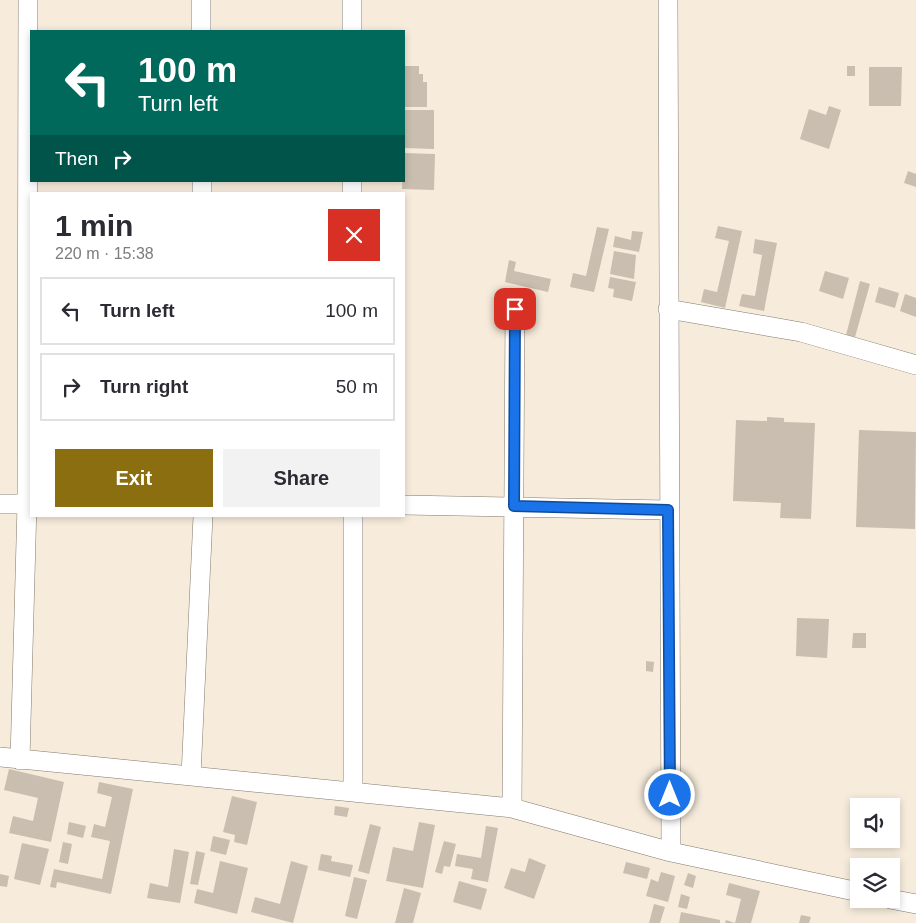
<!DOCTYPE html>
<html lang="en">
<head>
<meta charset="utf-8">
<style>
  :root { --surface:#fff; --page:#f2f2f3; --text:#2b2b33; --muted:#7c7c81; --line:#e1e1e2; --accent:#8a6e0f }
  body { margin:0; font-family:Arial,sans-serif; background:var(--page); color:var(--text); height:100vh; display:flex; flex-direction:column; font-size:19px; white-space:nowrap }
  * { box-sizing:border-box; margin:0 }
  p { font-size:16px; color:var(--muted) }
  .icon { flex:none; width:28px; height:28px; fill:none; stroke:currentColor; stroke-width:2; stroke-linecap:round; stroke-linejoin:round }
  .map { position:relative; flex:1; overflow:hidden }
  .sheet { position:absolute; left:30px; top:192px; width:375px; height:325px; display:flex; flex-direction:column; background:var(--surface); border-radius:0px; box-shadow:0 2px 8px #0003 }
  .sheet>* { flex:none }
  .hud { position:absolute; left:30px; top:30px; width:375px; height:152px; border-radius:0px; box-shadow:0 2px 8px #0003; background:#00695c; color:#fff; overflow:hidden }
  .fabs { position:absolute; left:850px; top:798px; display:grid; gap:10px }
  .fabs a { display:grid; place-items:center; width:50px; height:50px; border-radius:0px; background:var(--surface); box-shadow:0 2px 8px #0003; font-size:25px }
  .pin { position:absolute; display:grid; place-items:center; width:42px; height:42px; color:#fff; margin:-21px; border-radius:10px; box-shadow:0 2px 8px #0006 }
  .me { position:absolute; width:55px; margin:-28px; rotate:0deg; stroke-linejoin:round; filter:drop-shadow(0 0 4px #0008) }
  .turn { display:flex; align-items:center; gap:18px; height:105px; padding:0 25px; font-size:22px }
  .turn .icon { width:65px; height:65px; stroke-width:2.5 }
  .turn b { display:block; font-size:35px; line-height:42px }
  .then { display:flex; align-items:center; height:48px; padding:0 25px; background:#0003; gap:10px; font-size:19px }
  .round { display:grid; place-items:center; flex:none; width:52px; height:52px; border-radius:0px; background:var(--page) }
  .summary { display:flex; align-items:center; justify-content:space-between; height:85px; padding:0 25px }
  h1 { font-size:30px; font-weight:600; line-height:38px }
  .button { display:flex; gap:10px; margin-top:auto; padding:10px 25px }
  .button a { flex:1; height:58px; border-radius:0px; background:var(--accent); color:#fff; font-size:20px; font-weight:600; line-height:58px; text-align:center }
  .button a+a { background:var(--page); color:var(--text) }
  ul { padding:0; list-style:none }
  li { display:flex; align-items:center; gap:15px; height:68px; margin:0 10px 8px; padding:0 15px; border:2px solid var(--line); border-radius:0px }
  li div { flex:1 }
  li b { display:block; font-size:19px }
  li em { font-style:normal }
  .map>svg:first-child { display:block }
</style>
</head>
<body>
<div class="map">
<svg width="916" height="923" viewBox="0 0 916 923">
  <rect width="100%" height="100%" fill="#f7ecdc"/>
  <path fill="#c9beaf" d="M404 66H419V74H423V82H427V107H404Z
    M847 66H855V76H847Z
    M869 67H902L901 106H869Z
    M829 106 841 110 829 149 800 139 809 109 826 115Z
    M404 110H434V149L404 148Z
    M404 153 435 154 434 190 402 189Z
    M908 171 916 174V187L904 183Z
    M718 226 742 231 725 308 701 302 704 289 717 292 729 241 715 238Z
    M597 227 609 229 594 292 570 287 573 273 586 276Z
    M632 231 643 232 639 252 613 247 615 236 631 240Z
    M755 239 777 243 764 311 739 306 742 294 755 296 762 255 753 253Z
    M614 251 636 255 634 279 610 274Z
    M509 260 516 262 514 271 551 279 548 292 505 282Z
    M825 271 849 278 843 299 819 291Z
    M610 277 636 282 632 301 613 297 614 289 608 288Z
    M860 281 870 284 855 337 846 335Z
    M879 287 899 293 895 308 875 302Z
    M905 294 916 298V317L900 311Z
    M767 417 784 418V422L815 423 811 519 780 518 781 503 733 501 736 420 767 421Z
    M859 430 916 432 915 529 856 527Z
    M797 618 829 619 827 658 796 656Z
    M853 633H866V648H852Z
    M646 661 654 662 653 672 646 671Z
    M9 769 64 782 51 842 9 833 13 816 33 821 38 798 4 790Z
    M99 782 133 789 111 894 57 882 56 888 50 887 54 869 102 879 110 841 91 837 94 824 105 827 112 797 97 793Z
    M232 796 257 802 247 845 234 842 235 835 223 832Z
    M335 806 349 808 347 817 334 815Z
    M69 822 86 826 83 838 67 834Z
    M419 822 435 825 423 888 386 881 393 847 413 851Z
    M370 824 381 827 369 874 358 871Z
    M486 826 498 828 488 882 471 879 473 869 455 866 457 854 481 858Z
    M213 836 230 840 226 855 210 851Z
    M444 841 456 844 450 867 444 866 442 874 435 872Z
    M63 842 72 844 68 864 59 862Z
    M22 843 49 849 40 885 14 879Z
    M174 849 189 852 180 903 147 898 150 883 168 887Z
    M196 851 205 853 198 885 190 884Z
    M321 854 332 856 331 861 353 865 350 877 318 870Z
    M529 858 546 865 534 899 504 888 511 868 525 872Z
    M220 861 248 868 237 914 194 903 197 889 213 893Z
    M291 861 308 866 293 923 251 912 255 897 280 904Z
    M626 862 650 868 647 879 623 873Z
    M661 872 675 876 668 902 646 896 651 879 658 882Z
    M688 873 696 876 693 888 684 885Z
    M0 874 9 876 7 887 0 886Z
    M354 877 367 880 357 919 345 916Z
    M459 881 487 889 481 910 453 902Z
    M729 883 760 891 751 923H725L726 920 735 923 741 899 726 895Z
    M404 888 421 893 413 923H395Z
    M681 894 690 897 687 909 678 907Z
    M654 904 665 907 660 923H649Z
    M681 912 720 920V923H679Z
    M801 915 811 917 809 923H799Z"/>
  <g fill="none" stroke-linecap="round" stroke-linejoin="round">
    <g stroke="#83796b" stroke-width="20">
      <path id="minor" d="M201 0V31
        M352 0V31
        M668 0 671 852
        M202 181V194
        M352 181V194
        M668 309 801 332 916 365
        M0 504H31
        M404 505 668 510
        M353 516V792
        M0 757 512 808 671 852 859 892
        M20 760 27 504 28 0
        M191 776 203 516
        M512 808 515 309
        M890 899 916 904"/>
    </g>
    <use href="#minor" stroke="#fff" stroke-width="19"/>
  </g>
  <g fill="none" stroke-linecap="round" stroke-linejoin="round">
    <g stroke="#114b97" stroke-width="12">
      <path id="route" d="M515 309 514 506 668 510 670 795"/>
    </g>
    <use href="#route" stroke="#1a73e8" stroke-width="9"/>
  </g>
</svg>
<div class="fabs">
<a><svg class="icon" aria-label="sound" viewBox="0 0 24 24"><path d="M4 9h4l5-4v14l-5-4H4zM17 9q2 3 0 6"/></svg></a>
<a><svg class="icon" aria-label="layers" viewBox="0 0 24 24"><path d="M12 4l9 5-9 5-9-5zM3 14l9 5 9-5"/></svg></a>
</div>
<div class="pin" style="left:515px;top:309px;background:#d93025"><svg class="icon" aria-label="arrive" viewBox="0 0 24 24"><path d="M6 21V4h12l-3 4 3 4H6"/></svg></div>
<svg class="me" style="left:670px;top:795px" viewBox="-20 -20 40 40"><circle r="17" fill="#1a73e8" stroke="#fff" stroke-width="3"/><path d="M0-11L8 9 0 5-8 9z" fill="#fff"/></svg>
<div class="hud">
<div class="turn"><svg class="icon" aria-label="left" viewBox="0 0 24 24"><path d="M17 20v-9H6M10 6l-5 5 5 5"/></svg><div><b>100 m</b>Turn left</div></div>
<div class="then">Then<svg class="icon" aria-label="right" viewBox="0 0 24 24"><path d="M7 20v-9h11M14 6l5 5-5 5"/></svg></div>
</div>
<section class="sheet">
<div class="summary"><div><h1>1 min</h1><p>220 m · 15:38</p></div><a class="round" style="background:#d93025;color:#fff"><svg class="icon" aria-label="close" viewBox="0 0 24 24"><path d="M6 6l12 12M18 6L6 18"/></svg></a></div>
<ul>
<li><svg class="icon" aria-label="left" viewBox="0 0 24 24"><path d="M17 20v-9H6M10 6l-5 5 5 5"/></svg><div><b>Turn left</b></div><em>100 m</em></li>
<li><svg class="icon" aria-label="right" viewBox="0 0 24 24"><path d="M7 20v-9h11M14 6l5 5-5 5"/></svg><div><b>Turn right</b></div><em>50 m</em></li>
</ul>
<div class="button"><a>Exit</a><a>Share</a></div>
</section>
</div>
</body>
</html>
